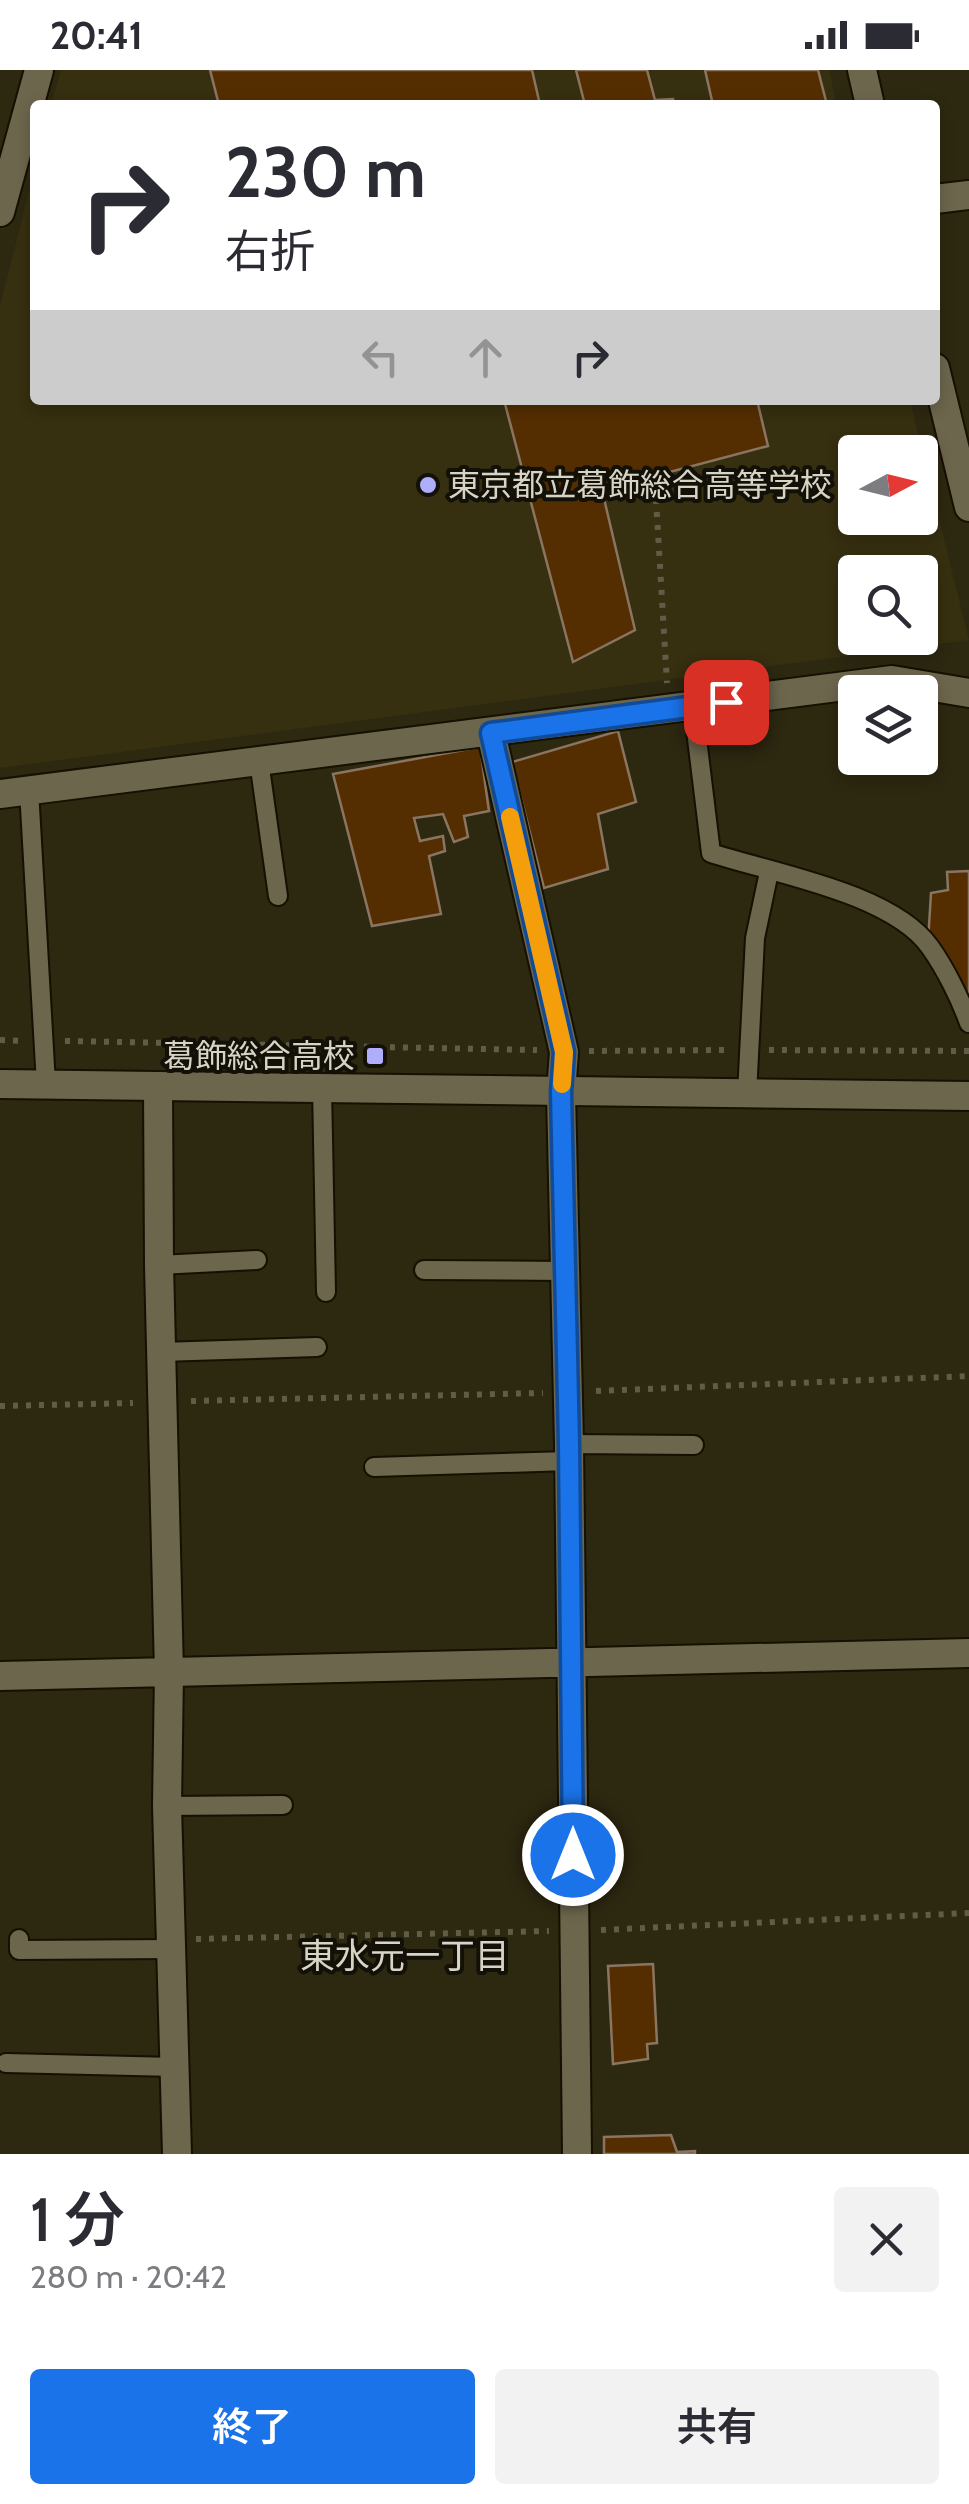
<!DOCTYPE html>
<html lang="ja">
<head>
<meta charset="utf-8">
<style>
  :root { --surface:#fff; --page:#f2f2f3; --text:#2b2b33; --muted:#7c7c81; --accent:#1a73e8 }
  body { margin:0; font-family:Cabin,"Noto Sans JP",sans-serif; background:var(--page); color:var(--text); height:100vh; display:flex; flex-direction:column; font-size:38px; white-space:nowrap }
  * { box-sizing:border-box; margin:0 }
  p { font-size:32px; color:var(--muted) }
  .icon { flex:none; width:55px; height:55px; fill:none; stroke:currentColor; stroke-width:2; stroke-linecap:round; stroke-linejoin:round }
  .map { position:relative; height:2084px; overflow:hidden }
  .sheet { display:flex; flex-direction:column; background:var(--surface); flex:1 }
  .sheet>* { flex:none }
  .guide { position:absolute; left:30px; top:30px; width:910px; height:305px; border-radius:10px; box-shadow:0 5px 15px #0003; background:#fff; color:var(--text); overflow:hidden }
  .needle { width:65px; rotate:83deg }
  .tools { position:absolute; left:838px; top:365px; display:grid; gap:20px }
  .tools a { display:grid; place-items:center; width:100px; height:100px; border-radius:10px; background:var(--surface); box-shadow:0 5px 15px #0003; font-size:50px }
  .pin { position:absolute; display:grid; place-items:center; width:85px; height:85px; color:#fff; margin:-42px; border-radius:20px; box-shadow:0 5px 15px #0006 }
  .me { position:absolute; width:110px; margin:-55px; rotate:0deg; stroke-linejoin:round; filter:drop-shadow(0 0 8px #0008) }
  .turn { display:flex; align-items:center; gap:35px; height:210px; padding:0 30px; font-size:45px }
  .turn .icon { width:130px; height:130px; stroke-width:2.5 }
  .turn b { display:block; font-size:70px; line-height:85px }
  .lanes { display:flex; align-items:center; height:95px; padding:0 30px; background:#0003; justify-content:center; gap:50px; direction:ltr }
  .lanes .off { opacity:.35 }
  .round { display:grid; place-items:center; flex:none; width:105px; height:105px; border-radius:10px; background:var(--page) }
  .headline { display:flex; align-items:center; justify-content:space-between; height:170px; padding:0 30px }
  h1 { font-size:60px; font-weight:600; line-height:75px }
  .primary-button { display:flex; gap:20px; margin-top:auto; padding:20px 30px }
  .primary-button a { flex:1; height:115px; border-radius:10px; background:var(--accent); color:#fff; font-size:40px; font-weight:600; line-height:115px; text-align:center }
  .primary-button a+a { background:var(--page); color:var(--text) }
  .status { display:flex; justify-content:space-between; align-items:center; height:70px; padding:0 50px; background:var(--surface); direction:ltr }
  .status svg { height:28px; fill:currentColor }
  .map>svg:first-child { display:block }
</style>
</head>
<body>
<div class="status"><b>20:41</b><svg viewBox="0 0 49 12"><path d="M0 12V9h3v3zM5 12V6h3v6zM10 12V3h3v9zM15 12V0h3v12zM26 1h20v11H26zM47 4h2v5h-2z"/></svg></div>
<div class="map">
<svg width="969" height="2084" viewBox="0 0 969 2084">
  <rect width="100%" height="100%" fill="#2d2810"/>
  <path fill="#362f10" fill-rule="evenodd" d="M61 0H829L837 35H51Z
    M35 97V330H910L969 570 0 698V236ZM855 382H920V448H855ZM855 502H920V568H855Z"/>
  <path fill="#542e00" stroke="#8a7562" stroke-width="2.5" d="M210 0H532L540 35H219Z
    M576 0H647L655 30 673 29 675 35H585Z
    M705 0H818L827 35H713Z
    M504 330H757L768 376 602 420 635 560 573 592Z
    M618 661 636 732 598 744 608 799 544 818 512 692Z
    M480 677 489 741 464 746 468 767 454 772 443 744 414 748 420 771 443 766 445 781 429 786 441 844 372 856 333 704Z
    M969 801V930L940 875 928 872 931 823 948 820 947 802Z
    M653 1894 657 1973 647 1974 648 1989 613 1994 608 1896Z
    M671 2065 677 2082 695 2081V2084H604V2067Z"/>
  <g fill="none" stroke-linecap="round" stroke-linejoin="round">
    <g stroke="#151000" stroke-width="22">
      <path id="service" d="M693 636 711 783C772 803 892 823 930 877 945 898 960 928 969 953
        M259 691 278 826
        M29 720 46 1014
        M322 1018 326 1222
        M747 1024 755 868 769 802
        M159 1195 257 1190
        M424 1200 565 1201
        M161 1282 317 1277
        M569 1374 694 1375
        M374 1397 569 1391
        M167 1736 283 1735
        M19 1869V1880L171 1879
        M6 1993 175 1997"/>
    </g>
    <g stroke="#151000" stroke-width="32">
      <path id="minor" d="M862 0 870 35
        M935 129 969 125
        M935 298 969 437
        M491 663 564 982 561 1023 569 1374 577 2084
        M0 724 892 610 969 623
        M158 1016 159 1195 169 1602 167 1736 177 2084
        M0 1606 969 1583"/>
    </g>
    <g stroke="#151000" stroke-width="32">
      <path id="tertiary" d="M0 142 39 0
        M0 1014 969 1026"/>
    </g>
    <path stroke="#605c47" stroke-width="6" stroke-dasharray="5 8" stroke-linecap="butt" d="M656 429 667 613
      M0 970 24 971
      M65 971 537 980
      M769 980 969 981
      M589 981 727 980
      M596 1321 969 1306
      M191 1331 543 1323
      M0 1336 133 1333
      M601 1860 969 1843
      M196 1869 549 1861"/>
    <use href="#service" stroke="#6c664d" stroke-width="18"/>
    <use href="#minor" stroke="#6c664d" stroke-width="28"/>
    <use href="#tertiary" stroke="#6c664d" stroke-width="28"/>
  </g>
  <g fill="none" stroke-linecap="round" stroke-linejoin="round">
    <g stroke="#114b97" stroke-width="25">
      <path id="route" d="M573 1785 569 1374 561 1022 564 982 491 663 726 632"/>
    </g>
    <use href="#route" stroke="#1a73e8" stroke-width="18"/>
    <path stroke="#f59e0b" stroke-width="18" d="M510 747 564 982 562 1014"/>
  </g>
  <g fill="#aeaefa" stroke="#131007" stroke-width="4">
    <circle cx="428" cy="415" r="10"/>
    <rect x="365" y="976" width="20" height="20" rx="5"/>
  </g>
  <g text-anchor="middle" stroke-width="8" stroke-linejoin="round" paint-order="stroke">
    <g font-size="32" fill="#d7d4c6" stroke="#131007" text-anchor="start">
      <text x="448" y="426">東京都立葛飾総合高等学校</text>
      <text x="355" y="997" text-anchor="end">葛飾総合高校</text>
    </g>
    <g font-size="35" fill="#d7d4c6" stroke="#131007">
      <text x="405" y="1898">東水元一丁目</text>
    </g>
  </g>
</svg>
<div class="tools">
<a><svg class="needle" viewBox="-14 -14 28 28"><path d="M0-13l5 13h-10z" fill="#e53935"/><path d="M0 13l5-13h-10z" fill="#7c7c81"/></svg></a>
<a><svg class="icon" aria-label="search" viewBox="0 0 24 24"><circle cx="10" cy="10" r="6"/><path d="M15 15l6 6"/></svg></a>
<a><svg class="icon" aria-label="layers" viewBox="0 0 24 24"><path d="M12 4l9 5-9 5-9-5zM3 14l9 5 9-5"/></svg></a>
</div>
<div class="pin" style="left:726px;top:632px;background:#d93025"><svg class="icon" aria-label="arrive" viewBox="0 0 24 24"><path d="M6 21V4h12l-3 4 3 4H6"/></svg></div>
<svg class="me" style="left:573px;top:1785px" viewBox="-20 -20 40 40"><circle r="17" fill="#1a73e8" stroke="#fff" stroke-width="3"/><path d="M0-11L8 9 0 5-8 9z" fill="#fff"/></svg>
<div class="guide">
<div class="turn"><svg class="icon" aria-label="right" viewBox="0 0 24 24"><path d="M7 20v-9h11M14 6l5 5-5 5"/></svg><div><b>230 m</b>右折</div></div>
<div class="lanes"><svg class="icon off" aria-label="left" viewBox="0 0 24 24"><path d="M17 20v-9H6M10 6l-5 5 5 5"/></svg><svg class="icon off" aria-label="ahead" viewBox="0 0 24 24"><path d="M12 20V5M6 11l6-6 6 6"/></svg><svg class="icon" aria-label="right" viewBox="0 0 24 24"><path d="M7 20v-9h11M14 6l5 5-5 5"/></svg></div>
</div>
</div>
<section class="sheet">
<div class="headline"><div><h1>1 分</h1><p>280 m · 20:42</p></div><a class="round"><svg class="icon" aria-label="close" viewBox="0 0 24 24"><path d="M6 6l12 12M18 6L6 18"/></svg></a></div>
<div class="primary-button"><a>終了</a><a>共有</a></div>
</section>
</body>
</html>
